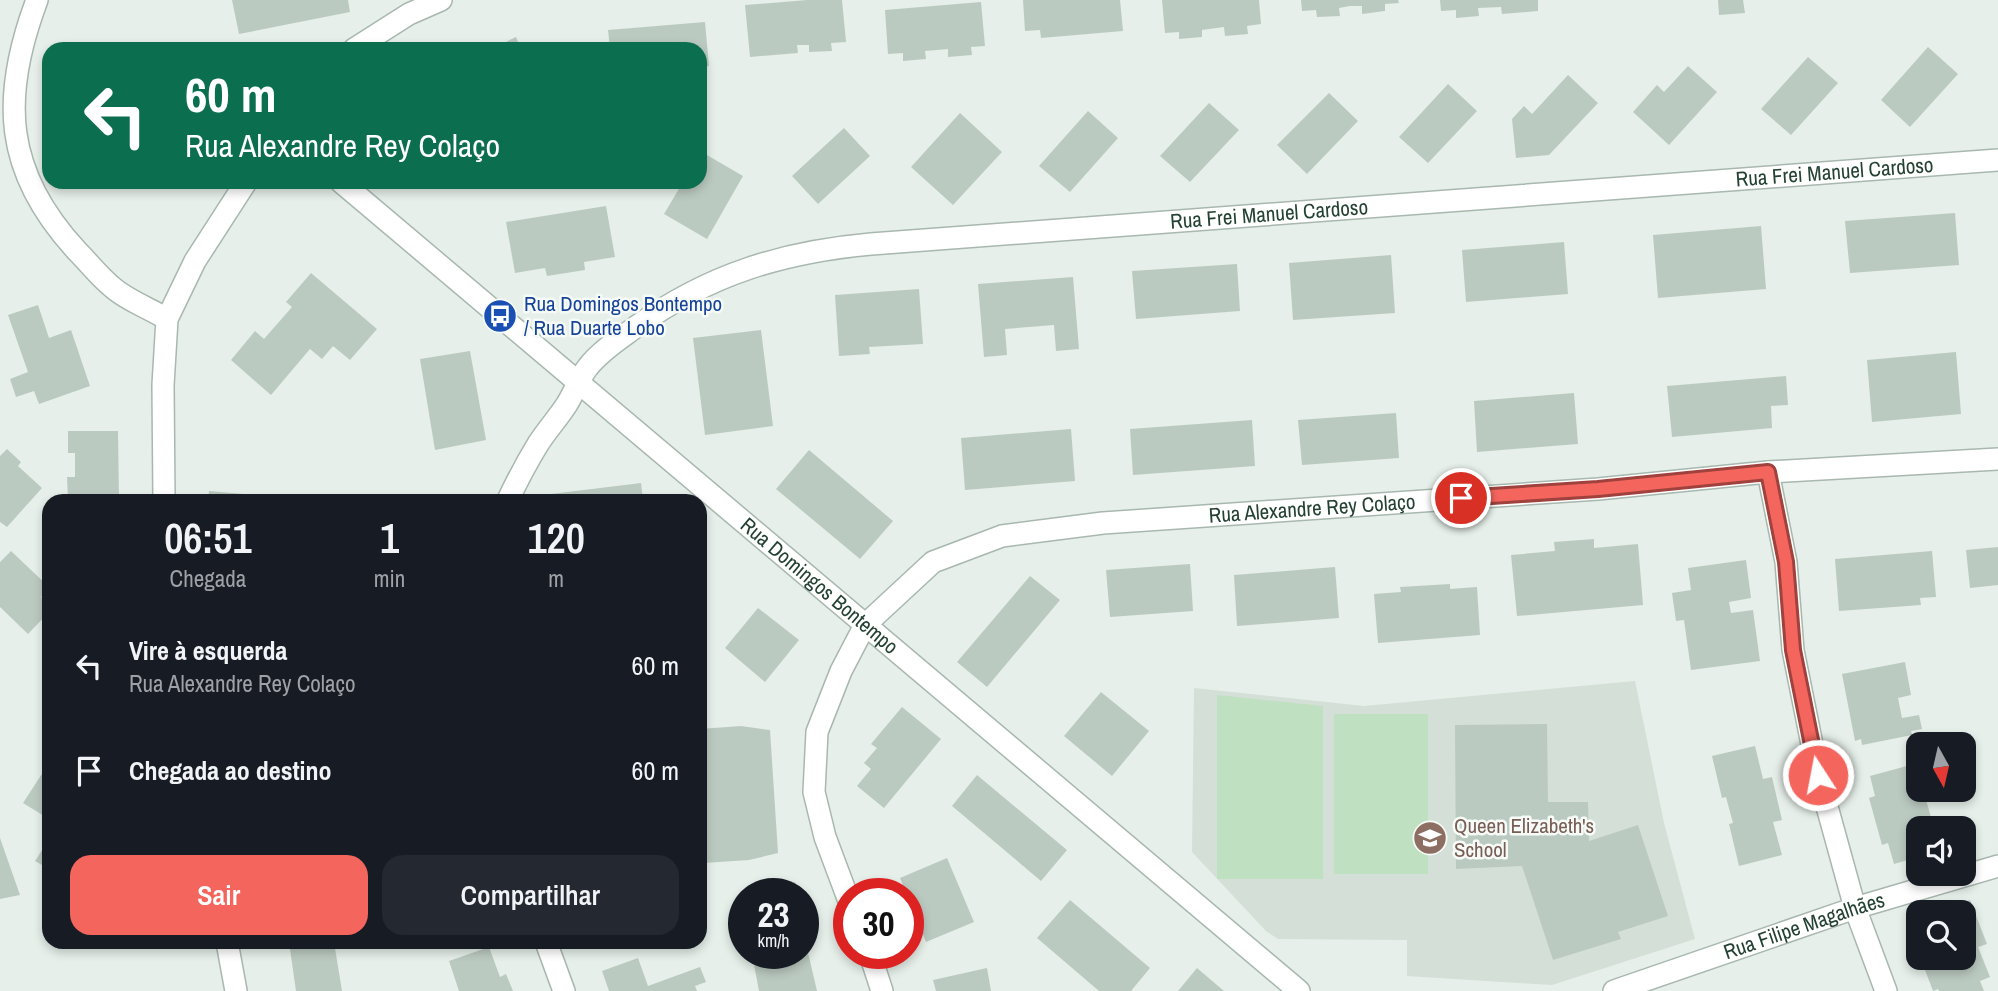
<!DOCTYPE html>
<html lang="pt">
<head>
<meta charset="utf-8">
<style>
  :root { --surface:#171b24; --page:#242831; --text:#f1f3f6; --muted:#9ea1a6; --accent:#f4655e }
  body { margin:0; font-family:"Archivo Narrow",sans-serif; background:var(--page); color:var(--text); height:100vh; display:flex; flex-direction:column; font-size:26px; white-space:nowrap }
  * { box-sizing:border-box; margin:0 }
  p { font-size:23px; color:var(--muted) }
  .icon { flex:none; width:38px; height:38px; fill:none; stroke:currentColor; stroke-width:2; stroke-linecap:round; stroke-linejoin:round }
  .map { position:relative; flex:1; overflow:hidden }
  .drawer { position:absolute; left:42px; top:494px; width:665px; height:455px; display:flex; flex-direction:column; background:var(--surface); border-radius:21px; box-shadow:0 4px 10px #0003 }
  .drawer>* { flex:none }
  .guide { position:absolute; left:42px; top:42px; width:665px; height:147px; border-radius:21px; box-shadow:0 4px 10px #0003; background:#0b6e4f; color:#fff; overflow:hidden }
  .needle { width:46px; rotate:172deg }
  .fabs { position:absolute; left:1906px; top:732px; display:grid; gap:14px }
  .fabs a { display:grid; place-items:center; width:70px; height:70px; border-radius:14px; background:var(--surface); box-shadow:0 4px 10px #0003; font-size:35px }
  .speed { position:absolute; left:728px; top:878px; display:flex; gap:14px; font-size:35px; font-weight:700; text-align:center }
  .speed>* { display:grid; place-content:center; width:91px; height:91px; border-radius:50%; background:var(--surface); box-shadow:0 4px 10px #0003; line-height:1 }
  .speed small { font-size:18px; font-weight:400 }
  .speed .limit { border:10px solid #d22; background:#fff; color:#111 }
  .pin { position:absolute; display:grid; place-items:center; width:60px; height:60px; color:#fff; margin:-30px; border:4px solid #fff; border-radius:50%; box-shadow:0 2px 7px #0007 }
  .me { position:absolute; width:77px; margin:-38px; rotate:349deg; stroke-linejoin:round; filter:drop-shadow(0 0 5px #0008) }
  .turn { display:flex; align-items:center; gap:24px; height:147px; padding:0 28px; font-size:32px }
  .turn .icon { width:91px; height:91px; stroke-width:2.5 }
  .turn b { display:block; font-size:49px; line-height:60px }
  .eta { display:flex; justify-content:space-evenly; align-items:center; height:119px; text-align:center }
  .eta b { font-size:42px; font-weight:600; line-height:49px }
  .primary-button { display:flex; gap:14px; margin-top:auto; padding:14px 28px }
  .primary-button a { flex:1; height:80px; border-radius:21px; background:var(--accent); color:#fff; font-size:28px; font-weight:600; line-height:80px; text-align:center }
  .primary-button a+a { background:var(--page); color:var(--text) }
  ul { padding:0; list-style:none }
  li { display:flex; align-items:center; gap:21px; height:105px; padding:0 28px }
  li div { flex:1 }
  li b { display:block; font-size:26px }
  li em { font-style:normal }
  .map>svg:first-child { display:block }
</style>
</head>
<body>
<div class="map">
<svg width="1998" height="991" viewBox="0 0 1998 991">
  <rect width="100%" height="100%" fill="#e6efe9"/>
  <path fill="#d4dfd7" d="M1635 681 1664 823 1695 939 1552 985 1407 976V940L1278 939 1266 931 1192 852 1194 688 1364 706Z"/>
  <path fill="#bfe0c1" d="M1217 695 1323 706V879H1217Z
    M1334 714H1428V874H1334Z"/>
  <path fill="#bbcac1" d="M232 0H348L350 12 239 34Z
    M807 0H842L846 42 831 43 832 51 809 52V45H797L798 53 750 57 745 5Z
    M1023 0H1120L1123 31 1041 38 1040 30 1025 31Z
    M1162 0H1259L1261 24 1247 26 1248 34 1225 36 1224 27 1202 30V37L1179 39V32L1165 33Z
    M1301 0H1398L1399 3 1385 4V11L1362 14V6H1350L1339 8 1340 16 1317 17 1316 10 1302 11Z
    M1440 0H1538V11L1502 14 1501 7 1478 8 1479 16 1456 18V10L1441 11Z
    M1718 0H1743L1745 13 1719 15Z
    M981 2 985 46 971 47 972 55 948 57V49L937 50 925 51 926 59 903 61V53L888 54 885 10Z
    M705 22 709 66 700 67V49H610L608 30Z
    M516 37 521 49H491Z
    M1928 47 1958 74 1910 127 1881 100Z
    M1808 57 1838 83 1791 135 1761 109Z
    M1688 66 1717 92 1669 145 1633 112 1657 85 1664 92Z
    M1568 75 1598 103 1549 155 1516 158 1512 119 1524 106 1532 114Z
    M1448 84 1477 111 1428 163 1399 137Z
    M1329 93 1358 121 1307 174 1277 145Z
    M1209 103 1239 130 1190 182 1160 156Z
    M1088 111 1118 138 1070 192 1039 166Z
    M960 113 1002 152 953 205 911 167Z
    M844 128 870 156 818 204 792 176Z
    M700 151 743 176 707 239 664 214 683 182H700Z
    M606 206 615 257 584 262 585 270 547 276 545 268 515 273 506 222Z
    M1955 213 1959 265 1850 273 1845 221Z
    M1761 226 1766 289 1658 298 1653 235Z
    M1564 242 1568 294 1466 302 1462 250Z
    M1391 255 1395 313 1293 320 1289 263Z
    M1237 264 1240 311 1136 319 1132 271Z
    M311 273 377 329 350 360 333 346 322 359 310 349 271 395 231 360 255 331 264 339 292 307 286 302Z
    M1073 277 1079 349 1056 351 1054 325 1029 327 1005 329 1007 355 984 357 978 284Z
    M919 289 923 344 869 347 870 354 839 356 835 295Z
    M38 305 49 338 71 330 90 386 39 404 34 391 16 397 10 379 28 372 8 315Z
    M761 330 773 426 705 435 693 338Z
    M470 351 486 440 435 450 420 359Z
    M1956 352 1961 414 1872 422 1867 360Z
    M1786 376 1788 405 1771 406 1772 428 1672 437 1667 386Z
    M1574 393 1578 444 1477 452 1474 401Z
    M1396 413 1399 458 1302 465 1298 420Z
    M1252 420 1255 466 1133 475 1130 429Z
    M1071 429 1075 481 965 490 961 438Z
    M68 431H118L119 499H68L67 477H75V453H68Z
    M7 449 21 462 18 466 42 488 7 527 0 522V456Z
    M809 450 893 521 860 559 776 489Z
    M641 483 643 500H544L543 495Z
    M209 491 255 495V500H208Z
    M1594 539V548L1638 544 1643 605 1517 616 1511 555 1555 551 1554 542Z
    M1998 547V585L1970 588 1966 550Z
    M11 551 49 587 41 597 49 605V612L28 634 0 607V562Z
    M1932 551 1936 597 1920 598 1921 605 1839 611 1835 559Z
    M1746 560 1751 598 1729 602 1731 613 1753 610 1760 661 1691 670 1684 620 1676 621 1672 593 1691 590 1688 568Z
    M1190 564 1193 611 1110 617 1106 570Z
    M1335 567 1339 618 1237 626 1234 575Z
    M1030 576 1060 600 987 687 957 662Z
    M1450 584V589L1477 587 1480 635 1378 643 1374 594 1401 592 1400 587Z
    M758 608 799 640 765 682 725 648Z
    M1905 662 1911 695 1898 698 1902 718 1919 715 1922 729 1911 731 1912 735 1862 745 1861 739 1855 741 1842 674Z
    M1101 692 1149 731 1112 776 1064 736Z
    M902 707 941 739 884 808 857 786 871 769 864 763 877 748 871 744Z
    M1547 724 1548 802H1588L1589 841 1638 825 1668 916 1618 932 1621 939 1553 960 1522 866 1456 869 1455 725Z
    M741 726 770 730 778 853 749 860 704 863 700 801V729Z
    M1755 746 1763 779 1772 777 1782 820 1773 822 1782 855 1739 866 1729 824 1733 823 1726 797 1722 798 1712 756Z
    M49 763V819L23 803Z
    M1918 763V789H1923L1934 828H1918V857L1894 864 1888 843 1882 845 1869 798 1875 796 1870 776Z
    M977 775 1067 850 1041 881 952 806Z
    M0 838 20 895 0 899Z
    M46 844 49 846V885L42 880 49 869 35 861Z
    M947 858 974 922 926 942 900 878Z
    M795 882 797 894H767L766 888Z
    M1070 900 1150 968 1131 991H1099L1037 938Z
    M1970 900 1987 944 1978 947 1990 977 1980 981 1984 991H1939L1938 989 1933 991 1920 957H1964V912H1941Z
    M803 931 817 991H759L752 954H803Z
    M289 942H334L342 991H296Z
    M489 947 500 977 506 974 513 991H459L449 961Z
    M638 958 648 986 700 967 706 982 695 986 697 991H609L602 971Z
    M987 968 991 991H936L933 980Z
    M1197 968 1224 991H1178Z"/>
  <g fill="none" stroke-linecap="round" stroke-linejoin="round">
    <g stroke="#a8b8af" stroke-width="24">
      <g id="minor">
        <path d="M37 0C0 98 4 172 77 251 88 262 99 276 111 286 126 300 149 308 167 319"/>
        <path d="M354 49 409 14 441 0"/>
        <path id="s1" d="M341 182 1299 991"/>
        <path d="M1768 472 1786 562 1793 650 1818 774 1855 908 1886 991"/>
        <path d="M164 500 163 385 167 319 195 261 246 182"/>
        <path id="s2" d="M508 500C517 481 527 462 538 444 547 430 558 418 567 404 574 393 579 378 588 367 600 351 621 338 637 326 710 274 783 252 871 244L1998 160"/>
        <path id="s3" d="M849 901 825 837 814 792 817 732 841 671 865 625 933 562 1002 536 1103 523 1598 489 1768 472 1998 459"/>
        <path d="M227 942 236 991"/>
        <path d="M546 942 564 991"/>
        <path d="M870 954 882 991"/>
        <path id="s4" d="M1614 991 1855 908 1998 866"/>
      </g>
    </g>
    <use href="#minor" stroke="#fff" stroke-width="21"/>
  </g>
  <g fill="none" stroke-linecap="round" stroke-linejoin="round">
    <g stroke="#9f423d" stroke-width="18">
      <path id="route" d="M1461 498 1598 489 1768 472 1786 562 1793 650 1818 775"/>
    </g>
    <use href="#route" stroke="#f4655e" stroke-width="12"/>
  </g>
  <defs>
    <g id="bus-disc" transform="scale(1.75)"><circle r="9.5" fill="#1a4fb4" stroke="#f7fbf8"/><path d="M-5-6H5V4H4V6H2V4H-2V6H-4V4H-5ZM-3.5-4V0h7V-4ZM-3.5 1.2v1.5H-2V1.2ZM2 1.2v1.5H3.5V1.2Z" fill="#fff"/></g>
    <g id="school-disc" transform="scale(1.75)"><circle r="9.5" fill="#8d6e63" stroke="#f7fbf8"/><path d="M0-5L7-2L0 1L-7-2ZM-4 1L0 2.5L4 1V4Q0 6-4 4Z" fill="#fff"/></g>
  </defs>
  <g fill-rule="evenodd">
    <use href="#bus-disc" x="500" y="316"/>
    <use href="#school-disc" x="1430" y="838"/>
  </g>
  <g text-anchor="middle" stroke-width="5" stroke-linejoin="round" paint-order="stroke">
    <g font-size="21" fill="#244234" stroke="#f7fbf8">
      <text dy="7" stroke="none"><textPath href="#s2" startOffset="1437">Rua Frei Manuel Cardoso</textPath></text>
      <text dy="7" stroke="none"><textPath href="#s2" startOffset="870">Rua Frei Manuel Cardoso</textPath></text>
      <text dy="7" stroke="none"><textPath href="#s3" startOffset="770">Rua Alexandre Rey Colaço</textPath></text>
      <text dy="7" stroke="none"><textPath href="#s1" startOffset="626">Rua Domingos Bontempo</textPath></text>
      <text dy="7" stroke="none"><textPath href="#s4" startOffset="201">Rua Filipe Magalhães</textPath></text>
    </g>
    <g font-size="21" fill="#164399" stroke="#f7fbf8" text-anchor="start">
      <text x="524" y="311">Rua Domingos Bontempo<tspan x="524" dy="24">/ Rua Duarte Lobo</tspan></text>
    </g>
    <g font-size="21" fill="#785e54" stroke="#f7fbf8" text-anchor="start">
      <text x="1454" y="833">Queen Elizabeth's<tspan x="1454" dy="24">School</tspan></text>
    </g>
  </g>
</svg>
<div class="fabs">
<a><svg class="needle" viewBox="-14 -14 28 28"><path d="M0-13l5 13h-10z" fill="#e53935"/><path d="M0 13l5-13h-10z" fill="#9ea1a6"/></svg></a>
<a><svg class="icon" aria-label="sound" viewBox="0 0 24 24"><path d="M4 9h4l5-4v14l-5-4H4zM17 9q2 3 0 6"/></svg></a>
<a><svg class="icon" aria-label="search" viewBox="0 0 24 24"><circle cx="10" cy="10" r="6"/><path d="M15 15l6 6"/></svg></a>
</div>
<div class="speed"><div>23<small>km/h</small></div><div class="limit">30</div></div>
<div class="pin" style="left:1461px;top:498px;background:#d93025"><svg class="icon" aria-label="arrive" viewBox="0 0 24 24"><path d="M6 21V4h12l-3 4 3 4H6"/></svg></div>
<svg class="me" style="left:1818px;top:775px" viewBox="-20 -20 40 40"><circle r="17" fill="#f4655e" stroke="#fff" stroke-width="3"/><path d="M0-11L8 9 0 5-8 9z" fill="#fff"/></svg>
<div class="guide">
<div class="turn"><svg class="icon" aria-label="left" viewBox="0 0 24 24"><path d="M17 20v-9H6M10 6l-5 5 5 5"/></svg><div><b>60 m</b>Rua Alexandre Rey Colaço</div></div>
</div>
<section class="drawer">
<div class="eta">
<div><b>06:51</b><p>Chegada</p></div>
<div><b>1</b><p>min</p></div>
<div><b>120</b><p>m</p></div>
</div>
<ul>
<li><svg class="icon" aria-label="left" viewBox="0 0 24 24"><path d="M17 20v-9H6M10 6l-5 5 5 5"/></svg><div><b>Vire à esquerda</b><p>Rua Alexandre Rey Colaço</p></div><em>60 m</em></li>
<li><svg class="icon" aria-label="arrive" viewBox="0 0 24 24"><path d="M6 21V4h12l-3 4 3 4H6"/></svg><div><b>Chegada ao destino</b></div><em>60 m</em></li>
</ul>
<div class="primary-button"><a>Sair</a><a>Compartilhar</a></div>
</section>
</div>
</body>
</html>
